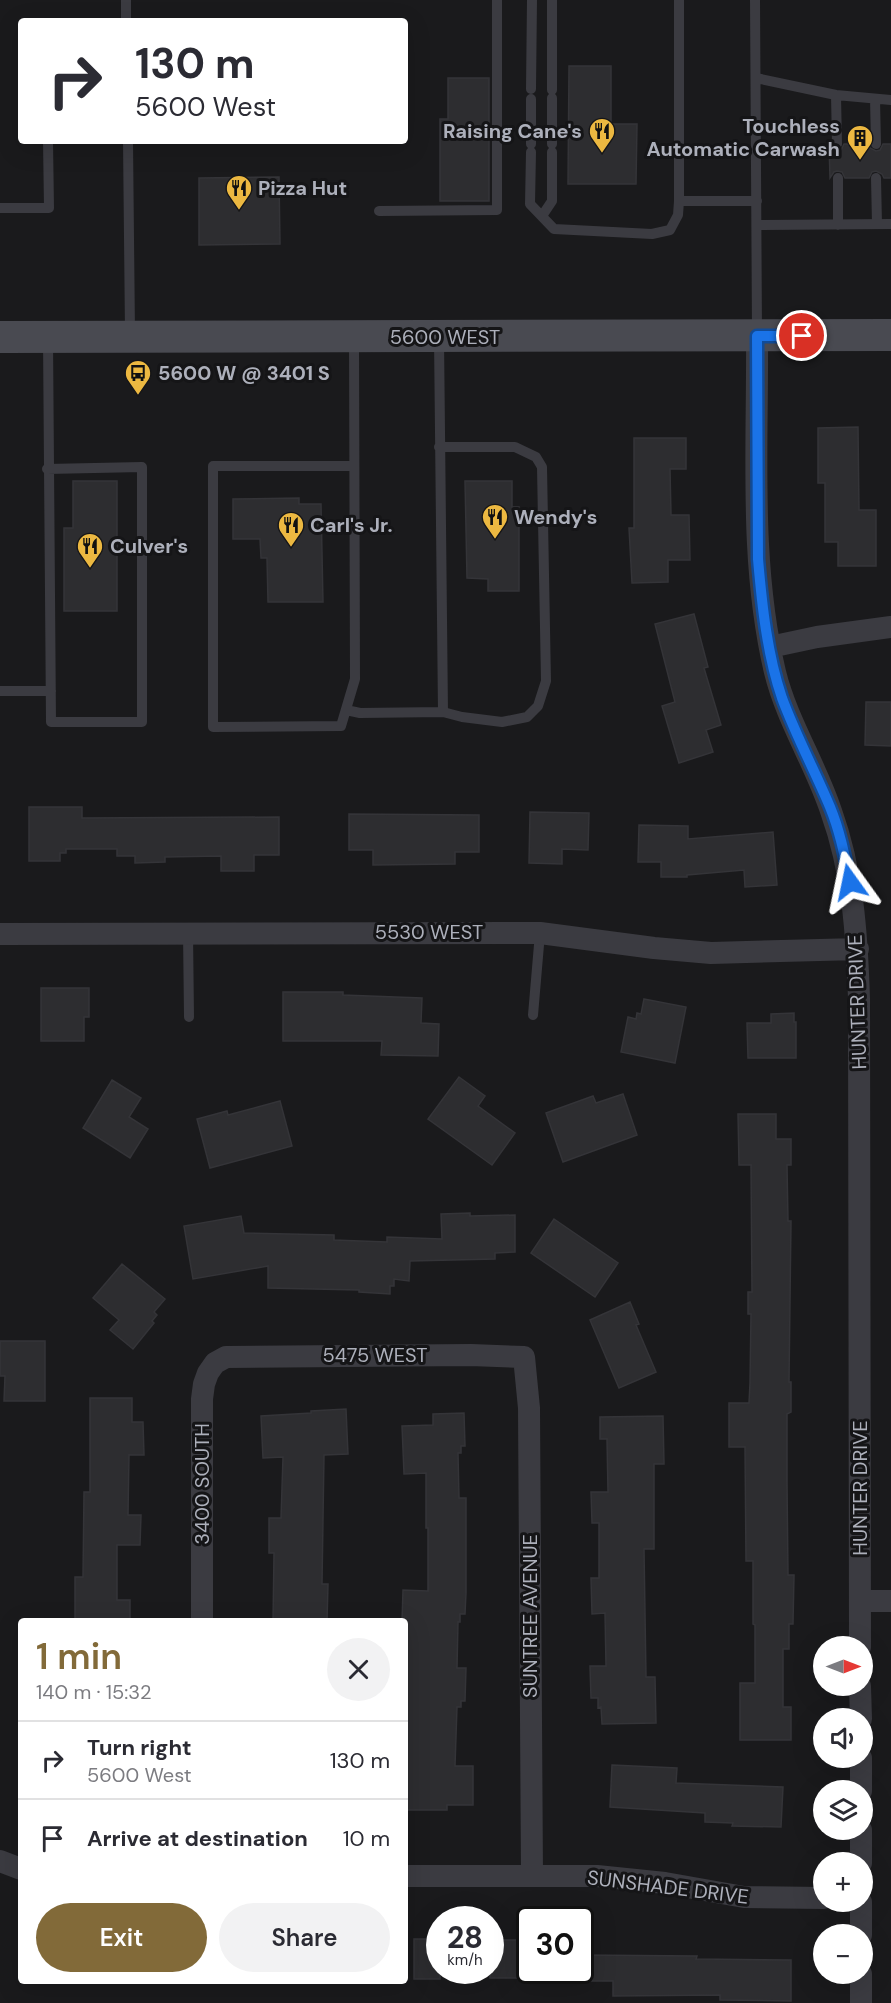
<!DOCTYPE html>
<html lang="en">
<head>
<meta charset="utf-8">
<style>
  :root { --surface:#fff; --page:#f2f2f3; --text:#2b2b33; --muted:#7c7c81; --line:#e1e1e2; --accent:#826a39 }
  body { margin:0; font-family:"DM Sans",sans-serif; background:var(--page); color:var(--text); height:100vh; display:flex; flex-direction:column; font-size:22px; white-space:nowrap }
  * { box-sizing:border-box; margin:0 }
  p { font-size:20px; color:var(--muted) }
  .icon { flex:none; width:33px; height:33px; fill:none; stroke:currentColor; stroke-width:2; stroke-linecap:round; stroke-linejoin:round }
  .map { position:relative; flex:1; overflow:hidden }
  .sheet { position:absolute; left:18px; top:1618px; width:390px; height:366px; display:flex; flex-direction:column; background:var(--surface); border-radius:6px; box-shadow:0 6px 24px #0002 }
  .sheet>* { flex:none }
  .banner { position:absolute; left:18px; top:18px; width:390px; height:126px; border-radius:6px; box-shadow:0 6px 24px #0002; background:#fff; color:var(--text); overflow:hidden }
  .needle { width:39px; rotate:90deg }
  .buttons { position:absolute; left:813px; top:1636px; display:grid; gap:12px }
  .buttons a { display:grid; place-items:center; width:60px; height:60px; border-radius:50%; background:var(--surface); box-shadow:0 6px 24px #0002; font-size:30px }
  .speed { position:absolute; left:426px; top:1906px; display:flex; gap:12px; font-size:30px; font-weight:700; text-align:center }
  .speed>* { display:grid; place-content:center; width:78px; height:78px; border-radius:50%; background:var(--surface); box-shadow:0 6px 24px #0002; line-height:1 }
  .speed small { font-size:15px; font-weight:400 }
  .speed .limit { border:3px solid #111; border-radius:9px; background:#fff; color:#111 }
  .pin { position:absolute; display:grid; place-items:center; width:51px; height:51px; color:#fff; margin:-26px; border:3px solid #fff; border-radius:50%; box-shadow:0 2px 6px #0007 }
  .me { position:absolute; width:66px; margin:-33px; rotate:348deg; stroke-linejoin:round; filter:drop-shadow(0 0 4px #0008) }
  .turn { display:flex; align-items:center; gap:21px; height:126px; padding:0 18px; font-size:27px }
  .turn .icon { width:78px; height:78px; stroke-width:2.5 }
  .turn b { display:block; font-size:42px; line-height:51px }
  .round { display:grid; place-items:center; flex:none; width:63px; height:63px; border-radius:32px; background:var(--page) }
  .overview { display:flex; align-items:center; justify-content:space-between; height:102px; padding:0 18px }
  h1 { font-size:36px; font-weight:600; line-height:45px; color:var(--accent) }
  .action { display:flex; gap:12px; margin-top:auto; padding:12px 18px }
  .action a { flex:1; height:69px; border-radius:36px; background:var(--accent); color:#fff; font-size:24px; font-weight:600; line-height:69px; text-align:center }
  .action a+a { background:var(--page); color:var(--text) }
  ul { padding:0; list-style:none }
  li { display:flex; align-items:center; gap:18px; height:78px; padding:0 18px; border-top:2px solid var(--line) }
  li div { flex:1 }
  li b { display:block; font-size:22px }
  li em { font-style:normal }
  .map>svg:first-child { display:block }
</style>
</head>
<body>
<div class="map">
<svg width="891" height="2003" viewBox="0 0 891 2003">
  <rect width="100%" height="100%" fill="#1a1a1c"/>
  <path fill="#2d2d30" stroke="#343438" stroke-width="1.5" d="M569 66H611V124H637L636 184H568Z
    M448 78H489V201H440V119H448Z
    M829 144 831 148 837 151 841 150 844 144H869L870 148 876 151 880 150 883 144H891V178H884L882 174 876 171 872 172 869 178H845L842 172 837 171 834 172 830 178Z
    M279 177 280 244 199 245V178Z
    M858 427 859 510H876V566H838V542H825V483H818V428Z
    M634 438H686V469H670L671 515H689L690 560H668V582L632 583 629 528H634Z
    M73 481H117V611H64V528H73Z
    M465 481H512V507H519V591H488V579L467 578Z
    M299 498V504H321L323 602H268L267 558H261L260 539H233V499Z
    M694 614 708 667 704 668 721 725 706 730 713 752 679 763 662 706 675 702 655 624Z
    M866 702H891V746L865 745Z
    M29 807H82V818L279 817V855H254V871H221V856L165 857V862L135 863V856H117V849H66V853H60V861H29Z
    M530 812 589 813 588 850 562 849V864L529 863Z
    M349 814 479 815V852H455V864L373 865V850H349Z
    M639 825 688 826V839L773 832 777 885 745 887 744 870 687 875V877H661V862H638Z
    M41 988H89V1017H84V1041H41Z
    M283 992H343V995L422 998 421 1023 439 1024 438 1056 381 1055 382 1041H283Z
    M644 999 686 1007 675 1063 621 1052 628 1017 636 1019 637 1013 641 1014Z
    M794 1013V1022H796V1058H748L747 1023H771V1014Z
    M459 1077 485 1096 478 1106 515 1133 492 1165 428 1119Z
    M112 1080 141 1098 129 1117 148 1129 130 1158 83 1128Z
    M623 1094 637 1135 563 1162 546 1113 593 1096 596 1103Z
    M280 1101 292 1146 210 1168 197 1119 227 1111 228 1115Z
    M738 1114H776V1139H791V1165H787L788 1221H791L789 1382H791V1412L787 1414V1482L788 1575H794L793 1624H789V1649H783V1707H791V1740H740V1683H755V1625L753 1624V1561H746L745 1447H729V1403H749L750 1383 751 1314H748V1292H752L751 1165H739Z
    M470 1213V1216L515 1215V1252L495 1253V1259L410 1261 409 1281 394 1279V1286H390V1294L359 1292V1290L268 1288V1266L193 1279 184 1226 241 1216 244 1233 334 1235V1240L387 1242V1237L442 1239 441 1214Z
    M554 1219 618 1263 595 1297 531 1253Z
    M122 1264 165 1299 154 1312 157 1315 152 1321 154 1323 133 1349 110 1330 119 1320 93 1298Z
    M630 1302 639 1324 636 1325 656 1372 619 1388 590 1320Z
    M0 1341H45V1401H4L5 1376H0Z
    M90 1398H132V1422H143L144 1455H129L128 1515H141L140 1545H117V1600H130V1622H75V1577H83L84 1492H90Z
    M346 1409 348 1454 324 1455 322 1584H328L327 1622H273L274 1553H269V1518H281L283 1457 263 1458 261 1416 311 1413V1411Z
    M464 1413 465 1446H461V1453H458L459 1498H466V1593L465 1614H460V1622H458L457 1668H466L465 1701H461V1707H457L455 1766H473V1805H447V1810H405V1622H402L403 1590 428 1591V1528H426V1473L404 1474 402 1426 433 1425V1414Z
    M663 1416 664 1464H654V1549H644L646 1677H655L656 1723 602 1724 601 1707 598 1708V1698H591L590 1666H606L605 1613 592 1614 591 1578H599V1523H592L591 1492H608L607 1439H600V1417Z
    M612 1765 677 1768 676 1783 783 1787 781 1827 732 1826 733 1823 705 1822V1813L610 1807Z
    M414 1939H440V1979H414Z
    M490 1940H530V1978H490Z
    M580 1955 697 1956 696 1959 791 1960V2001L720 2000V1995L613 1996V1981H580Z"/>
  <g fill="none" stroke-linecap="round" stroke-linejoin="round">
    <path stroke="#3b3b41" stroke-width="10" d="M126 0V21
      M552 0V90
      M679 0V201H757
      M755 0 757 333
      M756 78 836 95 891 100
      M531 89 532 0
      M836 95 837 144
      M552 98V144
      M875 99 876 144
      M128 141 130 333
      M531 144V99
      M531 152 530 204 554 229 652 234 670 230 678 215 679 201
      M838 178V225
      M876 178 877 224
      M0 208H49L48 141
      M379 211 497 210V0
      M542 216 552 201V152
      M757 225 891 224
      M354 338 355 679 341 726 213 727V466H354
      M439 447H515L536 457 542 467 546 681 538 706 527 717 502 722 462 717 443 712
      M47 469 142 467V722H51L48 338
      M0 691H51
      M346 710 360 713 443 712 439 338
      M188 932 189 1017
      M533 1015 540 933"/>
    <path stroke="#3b3b41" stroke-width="22" d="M757 336C758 448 749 562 775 672 787 721 815 763 831 811 853 872 857 935 859 999L860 1647
      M770 647 817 637 891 627
      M0 934 540 933 654 948 711 953 858 949
      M860 1601H891
      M202 1622V1399L204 1384 208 1373 215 1363 226 1357 471 1355 524 1357 529 1408 532 1876
      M860 1686 861 1719
      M861 1758V1791
      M861 1830V1863
      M0 1861 21 1869
      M405 1876H597L665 1883 744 1897 824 1898
      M861 1902V1935
      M861 1974V2003"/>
    <path stroke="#494a51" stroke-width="32" d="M0 337 891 335"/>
  </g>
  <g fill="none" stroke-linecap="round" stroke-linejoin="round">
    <g stroke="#114b97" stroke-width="15">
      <path id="route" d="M802 336H757L758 559C762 605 767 654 782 698 796 736 815 771 830 807 840 831 845 857 850 882"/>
    </g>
    <use href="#route" stroke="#1a73e8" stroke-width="10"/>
  </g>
  <defs>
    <g id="restaurant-pin" transform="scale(1.35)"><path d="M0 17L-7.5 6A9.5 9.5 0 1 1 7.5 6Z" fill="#ecb841" stroke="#151517"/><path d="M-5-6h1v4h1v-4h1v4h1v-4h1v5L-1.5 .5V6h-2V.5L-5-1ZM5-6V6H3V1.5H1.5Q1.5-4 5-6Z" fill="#111"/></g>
    <g id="building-pin" transform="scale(1.35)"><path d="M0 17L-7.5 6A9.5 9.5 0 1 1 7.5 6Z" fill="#ecb841" stroke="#151517"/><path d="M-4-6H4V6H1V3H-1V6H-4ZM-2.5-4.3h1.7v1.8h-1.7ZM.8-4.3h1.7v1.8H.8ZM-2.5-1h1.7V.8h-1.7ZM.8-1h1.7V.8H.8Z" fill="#111"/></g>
    <g id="bus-pin" transform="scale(1.35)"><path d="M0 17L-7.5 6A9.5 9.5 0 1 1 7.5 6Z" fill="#ecb841" stroke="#151517"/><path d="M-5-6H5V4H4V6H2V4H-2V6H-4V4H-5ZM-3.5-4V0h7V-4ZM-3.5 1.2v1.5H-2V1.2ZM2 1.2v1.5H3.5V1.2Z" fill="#111"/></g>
  </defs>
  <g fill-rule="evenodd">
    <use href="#restaurant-pin" x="602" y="131"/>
    <use href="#building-pin" x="860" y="138"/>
    <use href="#restaurant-pin" x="239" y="188"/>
    <use href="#bus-pin" x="138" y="373"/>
    <use href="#restaurant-pin" x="495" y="517"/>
    <use href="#restaurant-pin" x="291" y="525"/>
    <use href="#restaurant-pin" x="90" y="546"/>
  </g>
  <g text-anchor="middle" stroke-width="6" stroke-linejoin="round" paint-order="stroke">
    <g font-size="20" font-weight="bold" fill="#adb0bb" stroke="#151517" text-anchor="start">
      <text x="840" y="133" text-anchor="end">Touchless<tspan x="840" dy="23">Automatic Carwash</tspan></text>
      <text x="582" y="138" text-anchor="end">Raising Cane's</text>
      <text x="258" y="195">Pizza Hut</text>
      <text x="158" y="380">5600 W @ 3401 S</text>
      <text x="514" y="524">Wendy's</text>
      <text x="310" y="532">Carl's Jr.</text>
      <text x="110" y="553">Culver's</text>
    </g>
    <g font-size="20" fill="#adb0bb" stroke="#151517">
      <text x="445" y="344">5600 WEST</text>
      <text x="429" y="939">5530 WEST</text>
      <text transform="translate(857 1002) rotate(-92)" y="7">HUNTER DRIVE</text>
      <text x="375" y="1362">5475 WEST</text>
      <text transform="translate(202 1484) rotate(-90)" y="7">3400 SOUTH</text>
      <text transform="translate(860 1488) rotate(-90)" y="7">HUNTER DRIVE</text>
      <text transform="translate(530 1616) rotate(-90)" y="7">SUNTREE AVENUE</text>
      <text transform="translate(668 1887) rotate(7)" y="7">SUNSHADE DRIVE</text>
    </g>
  </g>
</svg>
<div class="buttons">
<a><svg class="needle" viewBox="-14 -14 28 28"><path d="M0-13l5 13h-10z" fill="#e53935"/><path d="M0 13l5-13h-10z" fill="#7c7c81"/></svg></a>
<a><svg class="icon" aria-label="sound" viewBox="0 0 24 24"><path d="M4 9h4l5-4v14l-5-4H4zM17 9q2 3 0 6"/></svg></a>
<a><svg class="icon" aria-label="layers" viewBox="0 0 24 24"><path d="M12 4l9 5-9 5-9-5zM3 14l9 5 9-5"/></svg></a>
<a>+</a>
<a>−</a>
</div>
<div class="speed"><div>28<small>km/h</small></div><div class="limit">30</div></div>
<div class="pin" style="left:802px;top:336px;background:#d93025"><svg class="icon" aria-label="arrive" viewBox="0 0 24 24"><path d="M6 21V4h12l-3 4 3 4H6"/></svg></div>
<svg class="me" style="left:850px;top:882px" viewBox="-20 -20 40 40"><path d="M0-17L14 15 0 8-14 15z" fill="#1a73e8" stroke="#fff" stroke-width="4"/></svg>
<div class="banner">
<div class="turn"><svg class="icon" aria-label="right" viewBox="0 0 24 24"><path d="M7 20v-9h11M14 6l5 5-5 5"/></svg><div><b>130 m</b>5600 West</div></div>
</div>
<section class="sheet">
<div class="overview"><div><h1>1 min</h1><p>140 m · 15:32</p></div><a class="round"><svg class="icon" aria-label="close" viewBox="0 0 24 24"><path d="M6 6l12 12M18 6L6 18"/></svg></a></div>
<ul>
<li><svg class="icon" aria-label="right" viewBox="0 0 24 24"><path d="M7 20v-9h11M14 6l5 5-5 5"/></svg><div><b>Turn right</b><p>5600 West</p></div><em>130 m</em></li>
<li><svg class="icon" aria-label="arrive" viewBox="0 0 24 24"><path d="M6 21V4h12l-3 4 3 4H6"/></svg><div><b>Arrive at destination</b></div><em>10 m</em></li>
</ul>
<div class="action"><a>Exit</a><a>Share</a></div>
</section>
</div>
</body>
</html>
